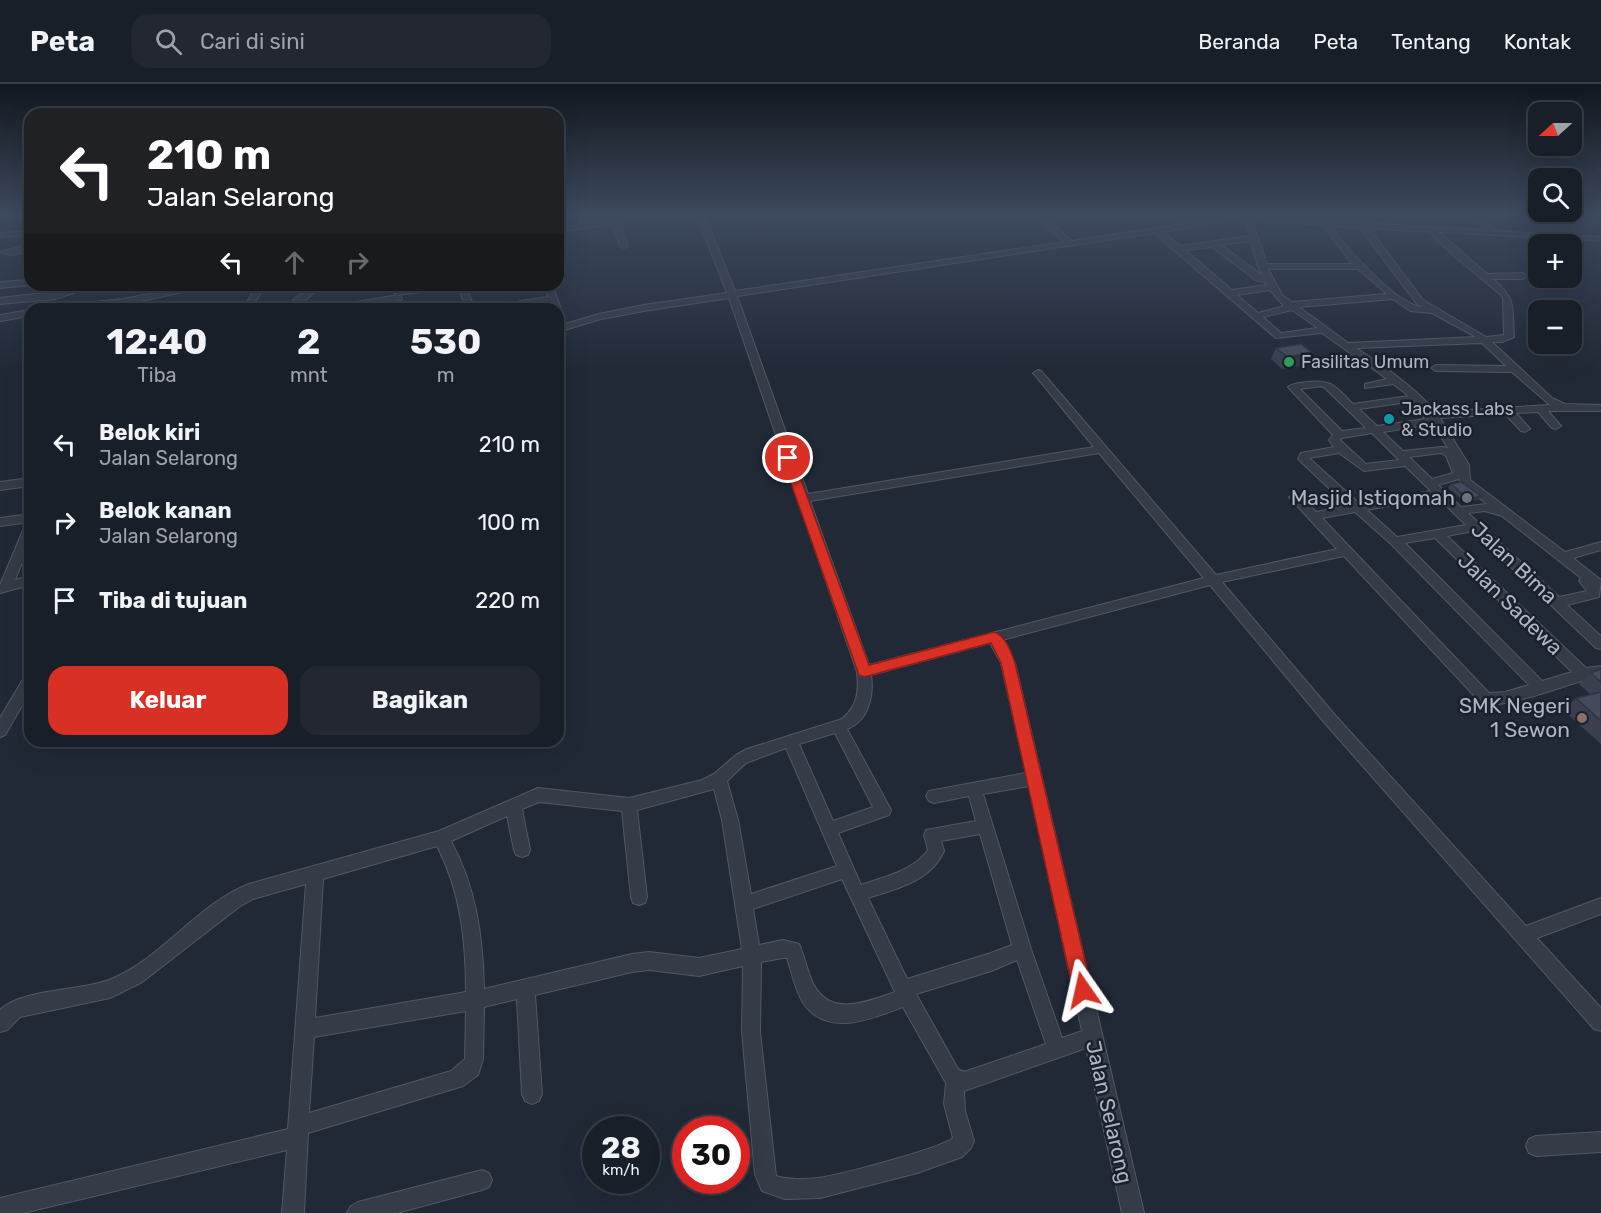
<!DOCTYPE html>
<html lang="id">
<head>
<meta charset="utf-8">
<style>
  :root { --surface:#191f29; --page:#222731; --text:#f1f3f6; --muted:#9fa2a8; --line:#373d46; --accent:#d93025 }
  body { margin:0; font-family:Rubik,sans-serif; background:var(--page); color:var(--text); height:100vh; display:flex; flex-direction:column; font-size:22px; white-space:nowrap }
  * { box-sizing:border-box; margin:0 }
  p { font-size:20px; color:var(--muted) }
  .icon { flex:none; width:33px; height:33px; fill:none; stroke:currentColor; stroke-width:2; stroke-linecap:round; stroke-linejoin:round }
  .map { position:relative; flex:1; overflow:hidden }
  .panel { position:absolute; left:24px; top:219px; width:540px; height:444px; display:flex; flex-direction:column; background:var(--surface); border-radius:18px; box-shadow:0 6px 24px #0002,0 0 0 2px var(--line) }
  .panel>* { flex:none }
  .top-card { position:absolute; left:24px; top:24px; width:540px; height:183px; border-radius:18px; box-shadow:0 6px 24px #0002,0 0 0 2px var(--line); background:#202124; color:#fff; overflow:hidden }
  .needle { width:39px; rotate:249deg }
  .buttons { position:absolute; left:1528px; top:18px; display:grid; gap:12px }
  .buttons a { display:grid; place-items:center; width:54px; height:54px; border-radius:12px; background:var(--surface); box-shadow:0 6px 24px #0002,0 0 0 2px var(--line); font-size:30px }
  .speed { position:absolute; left:582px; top:1032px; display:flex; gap:12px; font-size:30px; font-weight:700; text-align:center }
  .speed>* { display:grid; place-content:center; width:78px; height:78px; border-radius:50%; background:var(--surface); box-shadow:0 6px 24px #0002,0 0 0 2px var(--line); line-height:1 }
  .speed small { font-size:15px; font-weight:400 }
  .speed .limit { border:9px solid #d22; background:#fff; color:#111 }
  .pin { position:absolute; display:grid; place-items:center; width:51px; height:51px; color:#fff; margin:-26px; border:3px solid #fff; border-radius:50%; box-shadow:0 2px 6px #0007 }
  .me { position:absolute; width:66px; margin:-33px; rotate:349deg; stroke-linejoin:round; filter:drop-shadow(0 0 4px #0008) }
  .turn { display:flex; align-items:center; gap:21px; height:126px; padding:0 24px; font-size:27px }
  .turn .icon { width:78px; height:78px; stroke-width:2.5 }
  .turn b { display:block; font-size:42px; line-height:51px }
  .lanes { display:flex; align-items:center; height:57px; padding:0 24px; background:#0003; justify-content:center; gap:30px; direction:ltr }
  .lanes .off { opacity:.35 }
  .eta { display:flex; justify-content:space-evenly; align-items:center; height:102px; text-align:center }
  .eta b { font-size:36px; font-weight:700; line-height:42px }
  .cta { display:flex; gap:12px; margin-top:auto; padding:12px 24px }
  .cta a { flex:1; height:69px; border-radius:18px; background:var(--accent); color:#fff; font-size:24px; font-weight:700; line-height:69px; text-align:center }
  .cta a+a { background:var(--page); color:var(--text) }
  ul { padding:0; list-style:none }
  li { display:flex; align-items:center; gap:18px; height:78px; padding:0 24px }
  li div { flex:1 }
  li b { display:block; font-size:22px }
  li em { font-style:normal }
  header { display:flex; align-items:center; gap:36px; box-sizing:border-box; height:84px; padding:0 30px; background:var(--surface); border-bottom:2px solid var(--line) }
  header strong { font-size:28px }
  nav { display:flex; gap:33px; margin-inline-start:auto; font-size:21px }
  .search { width:420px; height:54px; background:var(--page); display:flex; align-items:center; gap:15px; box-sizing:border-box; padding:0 21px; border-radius:18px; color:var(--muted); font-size:22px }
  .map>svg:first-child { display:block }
</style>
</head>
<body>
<header>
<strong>Peta</strong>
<div class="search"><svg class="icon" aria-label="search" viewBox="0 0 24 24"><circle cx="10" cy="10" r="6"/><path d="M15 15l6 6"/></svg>Cari di sini</div>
<nav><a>Beranda</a><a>Peta</a><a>Tentang</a><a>Kontak</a></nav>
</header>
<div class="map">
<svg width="1601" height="1129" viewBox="0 0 1601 1129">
  <rect width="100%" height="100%" fill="#212937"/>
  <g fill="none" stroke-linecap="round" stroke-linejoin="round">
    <g stroke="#525865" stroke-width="2">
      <path id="street" d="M0 129H30V131L0 133Z
        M576 129H584L588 140 653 129H669L620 139 628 162 624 164 620 162 613 140 558 148V144L580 141Z
        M696 129H704L735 207 1064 158 1031 129H1039L1072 157 1236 132 1486 146 1465 129H1473L1497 147 1601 153V157L1439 148 1487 190 1523 189 1527 192 1523 195H1493C1517 215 1512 224 1514 253L1502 258H1492L1552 314 1565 320 1601 321V327H1548L1561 342 1556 345 1552 344 1538 328 1516 329 1530 345 1525 348 1521 347 1505 330 1440 334 1469 381 1470 396 1565 468 1601 458V466L1573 474 1601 496 1599 513 1567 521 1601 552V565L1596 564 1473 447 1447 452 1586 584 1601 582V592C1572 597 1506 627 1481 619L1344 472 1222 498 1334 630 1526 842 1601 814V830L1537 854 1601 924V947L1594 945 1324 638 1210 501 1002 556 1015 579 1144 1129H1122L1086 964 964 1007 965 1027 974 1057 971 1064 962 1073 917 1089 820 1114 785 1115 762 1107 755 1090 742 948 743 882 699 892 649 886 632 888 535 911 542 1010 539 1017 532 1020 525 1017 522 1010 517 915 484 923 483 975 478 991 463 1002 308 1049 304 1129H282L287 1066 23 1129H0V1114L288 1045 306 800 253 815 239 823 142 898 110 914 20 933 7 946 0 948V926C21 905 80 907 109 896 162 875 196 821 249 800L439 747 538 704 629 714 702 696 714 690 736 671 747 665 842 635C858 621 859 608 857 588L729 214 644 227 601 235 558 248V242L599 230 644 221 727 209ZM1236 136 1244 137 1250 152 1180 162 1163 148ZM1252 137 1323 141 1352 180H1267ZM1331 142 1360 144 1417 220 1422 223C1397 221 1345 163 1331 142ZM1369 144 1429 148 1454 172 1500 210 1503 214 1504 251 1486 253 1423 216ZM1154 149 1276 254 1322 249 1350 269 1321 275V279L1357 273 1387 295 1365 300V304L1393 300 1409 312 1353 320C1336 303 1332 295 1307 298 1300 299 1293 299 1288 303L1333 351 1329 356 1334 363 1301 369 1298 375 1348 422 1316 428 1299 410 1295 409 1289 413 1337 465 1216 491 1041 287 1038 286 1033 289 1035 291 1094 363 808 410 737 212ZM1251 157 1258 183 1263 192 1221 161ZM1212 163 1257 197 1265 198 1267 201 1232 206 1185 166ZM1268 185H1358L1387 210 1292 218 1282 211ZM1270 206 1284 222 1258 229 1237 211ZM1393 215 1410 227 1432 229 1476 253 1348 259 1299 223ZM1292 226 1315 242 1317 244 1281 249 1263 233ZM1482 259 1506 282 1436 281 1431 284 1436 287 1512 288 1550 321 1436 328C1413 302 1384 282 1356 264ZM1321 302 1325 304 1366 344 1342 347 1300 305ZM1408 318 1412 319 1425 335 1377 342 1359 325ZM1433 340 1448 364 1442 363 1403 367 1383 348ZM1372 349 1399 376 1366 380 1340 356 1342 354ZM1099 369 1204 494 869 581 810 417ZM1339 369 1364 387 1405 382 1431 407 1360 420 1309 374ZM1441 369 1446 372 1453 389 1432 395 1409 373ZM1459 395 1461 400 1487 420 1461 423 1438 401ZM1437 413 1466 441 1397 453 1367 426ZM1485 427 1502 432 1581 494 1579 497 1587 507 1559 513 1468 429ZM1355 428 1391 460 1529 601 1505 608 1489 609 1322 434ZM1435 454 1572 588 1542 597 1405 459ZM990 559 1001 579 1026 689 929 707 926 712 929 717 934 719 969 712 976 737 926 746 924 751 928 766C913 787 884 793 861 801L838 749 889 731 891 726 847 645C869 637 874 611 871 591ZM835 649 873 723 833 737 799 660ZM786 664 837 782 751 810 738 736 727 697 746 679ZM1029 702 1082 947 1062 954 1031 865 983 710ZM714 705 722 736 742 865 699 874 649 868 632 870 484 905C483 853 476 803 451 757L507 732 514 766 516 771 522 773 528 771 530 766 522 725 539 718 622 727 631 813 633 819 639 821 645 819 647 813 637 726ZM980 750 1012 861 991 869 907 895 868 814C896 805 931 797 944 767L941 757ZM437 762C461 808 466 858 466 908L315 934 323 795ZM842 795 895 908C867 918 831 933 814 901 807 888 805 873 799 860L783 856 759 861 753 825ZM783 874H787C793 891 796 913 809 926 835 952 875 933 903 923L946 999 944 1020 953 1054C942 1064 837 1092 818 1094 804 1095 789 1096 776 1092L760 948 761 878ZM1017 876 1046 960 964 988 958 985 916 910 991 887ZM466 927 465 975 451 987 309 1029 314 953Z
        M30 147V151L0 153V149Z
        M30 160V165C23 170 8 173 1 168Z
        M30 196V201H32L0 204V198Z
        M48 201H95L75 206 74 209 55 215 0 220V214L62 207Z
        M197 201H215L123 221 82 225H53L57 222 123 215Z
        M257 201H265L251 225H243Z
        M314 201H323L295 225H287L295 214Z
        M434 201H465L475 225H467L458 203 397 211 393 208 397 205Z
        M544 201H552L561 225 560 227 553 225 550 218C536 220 522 225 509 225L520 217 548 213Z
        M398 211 402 214 401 216 349 225H329L333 222Z
        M30 226V232L0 237V231Z
        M30 394V402L0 406V398Z
        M30 430V438L0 442V434Z
        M30 440V459L15 496 30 492V501L0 509V501L24 444Z
        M30 591V608L5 651 0 653V634L25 592Z
        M1601 1048V1068L1536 1072 1529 1069 1526 1062 1529 1055 1536 1052Z
        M482 1086 489 1089 492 1096 489 1103 482 1106 397 1129H347L351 1122 358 1118Z"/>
    </g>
    <use href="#street" fill="#353b47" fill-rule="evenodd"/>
  </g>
  <path fill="#3a404f" d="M1276 264 1306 281 1282 285 1271 275Z
    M1451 400 1478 416 1465 418 1448 404Z
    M1601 585V660L1563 626 1576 614 1590 610 1579 600 1591 589Z"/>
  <path fill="#2f3440" d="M1312 269 1306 281 1282 285 1287 273Z
    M1481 412 1478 416 1465 418 1468 415Z"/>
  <path fill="#434b5c" stroke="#2f3440" stroke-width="1.5" d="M1301 260 1312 269 1287 273 1276 264Z
    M1461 398 1481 412 1468 415 1451 400Z
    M1601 585V598L1591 589Z
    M1601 608V637L1576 614Z"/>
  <linearGradient id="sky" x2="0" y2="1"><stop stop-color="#12171e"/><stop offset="0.45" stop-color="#3d495e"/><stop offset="1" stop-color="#3d495e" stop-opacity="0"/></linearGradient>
  <rect width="1601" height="287" fill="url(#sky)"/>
  <path fill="#d93025" stroke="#8d1f18" stroke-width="1.5" d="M788 371 793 374 869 581 994 548C1006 552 1011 568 1015 579L1092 906 1089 913 1083 916 1076 913 1073 906 1001 579 991 559 864 593 859 591 782 374Z"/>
  <circle fill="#2e9e5b" stroke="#1a202c" stroke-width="2" cx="1289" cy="278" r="6"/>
  <circle fill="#0f9aa8" stroke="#1a202c" stroke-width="2" cx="1389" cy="335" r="6"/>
  <circle fill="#6b7280" stroke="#1a202c" stroke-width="2" cx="1467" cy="414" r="6"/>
  <circle fill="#8d6e63" stroke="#1a202c" stroke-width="2" cx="1582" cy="634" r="6"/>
  <g text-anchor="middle" stroke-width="5" stroke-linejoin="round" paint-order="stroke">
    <g font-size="18" fill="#afb5c4" stroke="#1a202c" text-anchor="start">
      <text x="1301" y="284">Fasilitas Umum</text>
      <text x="1401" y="331">Jackass Labs<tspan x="1401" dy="21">&amp; Studio</tspan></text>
    </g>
    <g font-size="21" fill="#afb5c4" stroke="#1a202c" text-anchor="end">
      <text x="1455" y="421">Masjid Istiqomah</text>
      <text x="1570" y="629">SMK Negeri<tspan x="1570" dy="24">1 Sewon</tspan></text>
    </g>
    <g font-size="21" fill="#afb5c4" stroke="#1a202c">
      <text transform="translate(1514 479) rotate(43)" y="7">Jalan Bima</text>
      <text transform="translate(1510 520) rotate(44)" y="7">Jalan Sadewa</text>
      <text transform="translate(1109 1028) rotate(77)" y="7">Jalan Selarong</text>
    </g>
  </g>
</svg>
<div class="buttons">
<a><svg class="needle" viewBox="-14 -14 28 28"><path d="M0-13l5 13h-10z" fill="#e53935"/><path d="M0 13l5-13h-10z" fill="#9fa2a8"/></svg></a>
<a><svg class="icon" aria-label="search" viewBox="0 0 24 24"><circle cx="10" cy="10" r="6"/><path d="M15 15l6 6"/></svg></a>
<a>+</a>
<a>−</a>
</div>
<div class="speed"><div>28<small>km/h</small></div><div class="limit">30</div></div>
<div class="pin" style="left:788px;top:374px;background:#d93025"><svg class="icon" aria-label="arrive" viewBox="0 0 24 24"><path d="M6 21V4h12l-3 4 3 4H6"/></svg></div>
<svg class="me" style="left:1083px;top:906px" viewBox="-20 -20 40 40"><path d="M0-17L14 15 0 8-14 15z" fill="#d93025" stroke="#fff" stroke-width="4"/></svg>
<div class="top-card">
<div class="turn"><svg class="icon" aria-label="left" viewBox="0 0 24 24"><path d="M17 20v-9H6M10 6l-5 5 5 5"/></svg><div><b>210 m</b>Jalan Selarong</div></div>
<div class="lanes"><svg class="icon" aria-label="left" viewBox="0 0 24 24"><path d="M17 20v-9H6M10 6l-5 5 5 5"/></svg><svg class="icon off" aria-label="ahead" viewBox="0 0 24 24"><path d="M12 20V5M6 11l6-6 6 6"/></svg><svg class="icon off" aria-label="right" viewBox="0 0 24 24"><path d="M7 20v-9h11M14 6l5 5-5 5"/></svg></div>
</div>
<section class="panel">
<div class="eta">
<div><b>12:40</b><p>Tiba</p></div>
<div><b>2</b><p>mnt</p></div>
<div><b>530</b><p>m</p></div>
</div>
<ul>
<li><svg class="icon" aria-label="left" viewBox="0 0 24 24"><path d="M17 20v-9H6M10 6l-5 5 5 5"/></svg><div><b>Belok kiri</b><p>Jalan Selarong</p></div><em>210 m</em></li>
<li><svg class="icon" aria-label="right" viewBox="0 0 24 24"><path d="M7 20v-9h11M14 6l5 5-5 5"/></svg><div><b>Belok kanan</b><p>Jalan Selarong</p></div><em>100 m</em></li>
<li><svg class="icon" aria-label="arrive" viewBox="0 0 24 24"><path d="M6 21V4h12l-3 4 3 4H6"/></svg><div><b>Tiba di tujuan</b></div><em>220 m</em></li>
</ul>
<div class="cta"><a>Keluar</a><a>Bagikan</a></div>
</section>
</div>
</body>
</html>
